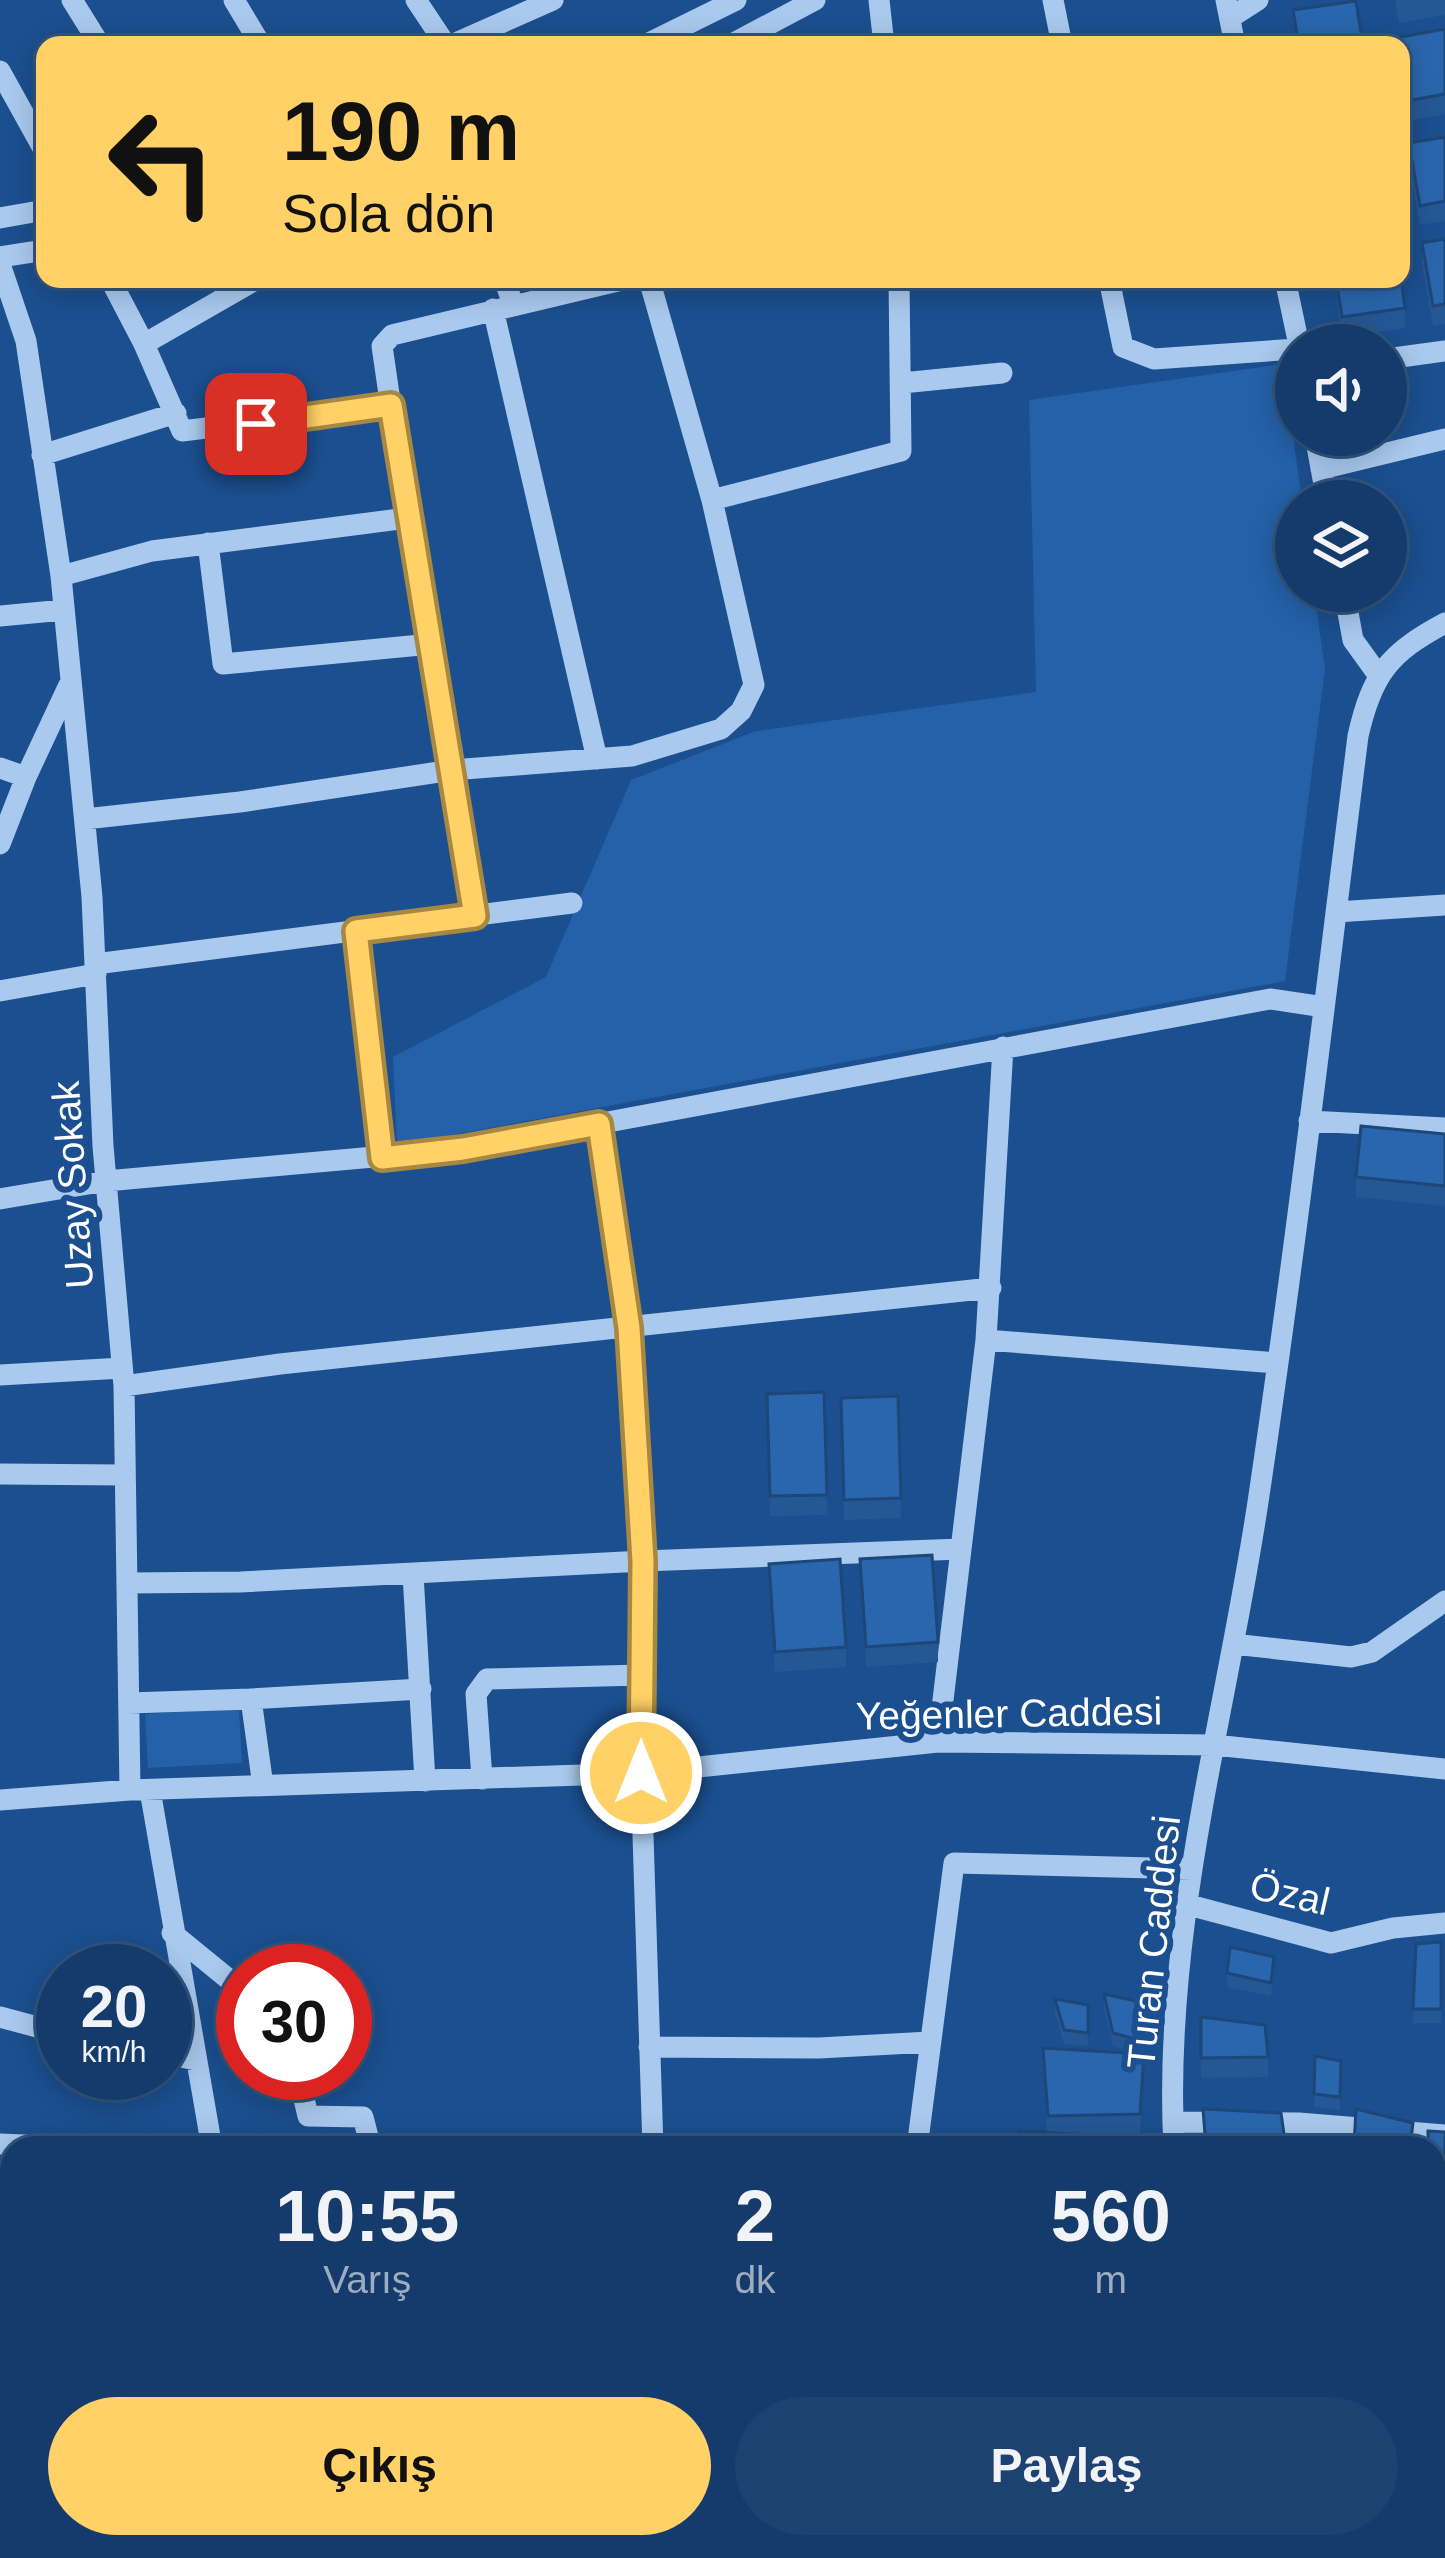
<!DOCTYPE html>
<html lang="tr">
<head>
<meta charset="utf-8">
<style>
  :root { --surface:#143b6b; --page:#1d4271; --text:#f1f3f6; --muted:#9dadc1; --line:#33557e; --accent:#ffd166 }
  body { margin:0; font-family:Helvetica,sans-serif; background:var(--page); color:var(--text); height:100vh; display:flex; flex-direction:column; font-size:45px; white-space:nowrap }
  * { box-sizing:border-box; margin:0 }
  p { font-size:39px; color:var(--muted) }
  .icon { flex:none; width:66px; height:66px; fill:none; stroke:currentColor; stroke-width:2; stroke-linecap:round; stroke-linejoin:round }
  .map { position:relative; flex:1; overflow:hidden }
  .sheet { position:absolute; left:0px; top:2136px; width:1446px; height:423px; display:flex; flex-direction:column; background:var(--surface); border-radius:36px 36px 0 0; box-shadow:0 6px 30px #0003,0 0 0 3px var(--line) }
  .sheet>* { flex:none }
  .guide { position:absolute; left:36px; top:36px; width:1374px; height:252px; border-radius:24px; box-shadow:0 6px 30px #0003,0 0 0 3px var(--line); background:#ffd166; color:#111; overflow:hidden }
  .buttons { position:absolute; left:1275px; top:324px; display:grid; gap:24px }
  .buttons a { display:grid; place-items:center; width:132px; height:132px; border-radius:50%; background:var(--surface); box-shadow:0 6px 30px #0003,0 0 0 3px var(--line); font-size:60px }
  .speed { position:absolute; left:36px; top:1944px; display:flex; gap:24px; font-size:60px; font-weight:700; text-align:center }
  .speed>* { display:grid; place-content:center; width:156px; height:156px; border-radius:50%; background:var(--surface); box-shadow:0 6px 30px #0003,0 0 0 3px var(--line); line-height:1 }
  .speed small { font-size:30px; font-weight:400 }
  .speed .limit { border:18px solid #d22; background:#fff; color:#111 }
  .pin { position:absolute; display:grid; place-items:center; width:102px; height:102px; color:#fff; margin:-51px; border-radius:24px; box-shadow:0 6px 18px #0006 }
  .me { position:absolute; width:132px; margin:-66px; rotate:0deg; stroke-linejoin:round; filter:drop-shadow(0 0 9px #0008) }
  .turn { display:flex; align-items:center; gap:42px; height:252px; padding:0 48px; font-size:54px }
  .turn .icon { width:156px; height:156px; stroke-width:2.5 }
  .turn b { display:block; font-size:84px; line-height:102px }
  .eta { display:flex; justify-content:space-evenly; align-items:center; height:204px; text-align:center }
  .eta b { font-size:72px; font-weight:700; line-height:84px }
  .action { display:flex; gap:24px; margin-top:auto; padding:24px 48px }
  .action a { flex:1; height:138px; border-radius:72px; background:var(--accent); color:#111; font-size:48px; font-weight:700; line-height:138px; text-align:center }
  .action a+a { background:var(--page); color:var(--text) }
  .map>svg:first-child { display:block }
</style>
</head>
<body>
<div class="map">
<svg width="1445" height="2558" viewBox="0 0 1445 2558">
  <rect width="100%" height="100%" fill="#1b4f8f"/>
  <path fill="#2461a8" d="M1283 364 1302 501H1296V591H1314L1325 669 1285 981 397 1145 393 1057 546 977 631 780 756 731 1036 692 1029 400Z
    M239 1708 242 1763 148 1768 145 1714Z"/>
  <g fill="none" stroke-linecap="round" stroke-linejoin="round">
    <path stroke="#a9c9ee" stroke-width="21" d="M72 0 100 45
      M234 0 261 45
      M416 0 446 45
      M879 0 884 45
      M1053 0 1062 45
      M1226 0 1235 45
      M1230 18 1258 0
      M451 45 553 0
      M645 45 736 0
      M730 45 815 0
      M0 71 45 152
      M0 218 45 210
      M0 257 45 250
      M0 264 26 341 61 576 92 897 103 1146 124 1386 130 1790
      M110 279 144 344 182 431 391 405
      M504 279 513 304
      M1109 279 1123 347 1154 359 1296 349
      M1285 279 1299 345
      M493 309 597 759
      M144 344 257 279
      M1386 359 1445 351
      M902 383 1002 373
      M1315 435 1327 501
      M42 455 176 413
      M1321 469 1445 439
      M712 500 901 451 899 279
      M407 518 382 346 392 335 626 279
      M208 543 223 664 431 644
      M61 576 152 551 407 518 475 915
      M1344 591 1353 640 1379 676
      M0 616 64 610
      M0 768 26 777
      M85 819 240 802 452 770 632 756 721 729 741 711 754 685 712 500 649 279
      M0 844 26 777 69 685
      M1336 912 1445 905
      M356 930 383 1158
      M95 964 572 903
      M0 991 96 974
      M1309 1121 1445 1128
      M599 1124 629 1327 643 1561 961 1549
      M0 1199 106 1181 463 1149 1270 999 1324 1007
      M986 1340 1277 1363
      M0 1375 122 1368
      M124 1386 280 1364 991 1288
      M0 1474 124 1475
      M413 1574 425 1781
      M127 1583 240 1582 643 1561 641 1773 653 2148
      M1233 1644 1351 1657 1372 1652 1445 1601
      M129 1703 251 1699
      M938 1742 986 1340 1003 1047
      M482 1779 476 1694 487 1679 641 1675
      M263 1786 251 1699 421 1689
      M150 1790 212 2148
      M0 1800 130 1790 641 1773 938 1742 1214 1745 1445 1769
      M1189 1905 1331 1943 1393 1928 1445 1923
      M172 1933 243 1991
      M0 2017 63 2034
      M649 2047 819 2048 930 2042
      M165 2054 196 2060
      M298 2073 308 2116 363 2117 371 2148
      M1173 2122 1299 2123 1445 2135
      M0 2144 98 2148
      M917 2148 954 1863 1192 1869
      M1174 2148C1162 1929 1226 1716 1258 1502 1296 1247 1326 991 1358 736 1372 674 1389 653 1445 623
      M1434 2290 1445 2291
      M0 2312H12
      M1434 2446 1445 2442
      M0 2505H12
      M215 2547V2558
      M485 2547 487 2558
      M564 2547 565 2558
      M976 2547 1050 2558
      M864 2558 866 2547
      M1206 2558 1207 2547"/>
  </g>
  <path fill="#245895" d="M1395 0H1445V15L1399 23Z
    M1445 29V114L1407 121 1401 87V45H1396V38Z
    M1445 137V221L1420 225 1409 163V143Z
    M1445 239V324L1433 326 1422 263V243Z
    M1334 279H1401L1405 308V328L1342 337Z
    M1445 1134V1206L1356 1197V1177Z
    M824 1392 827 1515 770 1516 767 1394Z
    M898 1396 901 1518 844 1520 841 1398Z
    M860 1559 938 1642V1662L866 1667Z
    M769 1564 846 1647V1667L775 1672Z
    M1441 1942V2023H1413L1416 1944Z
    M1274 1970 1271 1996 1227 1987V1973Z
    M1104 1994 1145 2016 1139 2053 1144 2073 1140 2134 1090 2135 1144 2148 1047 2133 1043 2048 1137 2053 1113 2046 1104 2008Z
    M1055 1999 1088 2005V2046L1064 2044 1055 2013Z
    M1201 2017 1268 2057V2077L1201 2078Z
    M1315 2056 1341 2061 1340 2110 1314 2107Z
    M1445 2132V2173L1434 2172V2148Z
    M1140 2547H1186L1185 2557 1140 2552Z"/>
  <path fill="#1d4779" d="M1145 2003V2016L1139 2054V2040Z"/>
  <path fill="#2a66ad" stroke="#1d4779" stroke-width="3" d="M1356 1 1363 45H1299L1293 10Z
    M1445 29V94L1407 101 1401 67V45H1397L1396 38Z
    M1445 137V201L1420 206 1409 143Z
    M1445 239V304L1433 306 1422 243Z
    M1336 279H1401L1405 308 1342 317Z
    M1361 1126 1445 1134V1186L1356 1177Z
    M824 1392 827 1495 770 1496 767 1394Z
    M898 1396 901 1498 844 1500 841 1398Z
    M932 1555 938 1642 866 1647 860 1559Z
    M840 1559 846 1647 775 1652 769 1564Z
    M1441 1942V2009H1413L1416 1944Z
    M1230 1947 1274 1957 1271 1983 1227 1973Z
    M1104 1994 1145 2003 1139 2040 1113 2033Z
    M1055 1999 1088 2005V2033L1064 2030Z
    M1201 2017 1265 2025 1268 2057 1201 2058Z
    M1043 2048 1144 2054 1140 2114 1048 2116Z
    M1315 2056 1341 2061 1340 2097 1314 2094Z
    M1203 2109 1281 2113 1286 2148H1206Z
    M1356 2109 1413 2123 1410 2148 1354 2145Z
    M1019 2131 1144 2138 1142 2148H1019Z
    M1428 2131 1445 2132V2153L1434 2152V2148H1428Z
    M1231 2547H1279L1280 2558H1229L1227 2548Z"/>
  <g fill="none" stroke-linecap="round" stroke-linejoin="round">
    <g stroke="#a68842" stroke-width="30">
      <path id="route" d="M256 424 391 405 475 916 356 931 382 1158 463 1149 599 1124 629 1328 643 1561 641 1773"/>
    </g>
    <use href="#route" stroke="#ffd166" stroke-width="21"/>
  </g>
  <g text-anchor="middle" stroke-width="12" stroke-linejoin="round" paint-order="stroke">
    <g font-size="39" fill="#fff" stroke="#1b4f8f">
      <text transform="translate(72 1185) rotate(-94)" y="14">Uzay Sokak</text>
      <text transform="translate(1009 1713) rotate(-1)" y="14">Yeğenler Caddesi</text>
      <text transform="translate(1290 1893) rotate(13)" y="14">Özal</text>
      <text transform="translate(1153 1942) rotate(-84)" y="14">Turan Caddesi</text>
    </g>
  </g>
</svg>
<div class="buttons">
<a><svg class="icon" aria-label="sound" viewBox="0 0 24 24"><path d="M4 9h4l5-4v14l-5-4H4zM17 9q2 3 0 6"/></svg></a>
<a><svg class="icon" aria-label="layers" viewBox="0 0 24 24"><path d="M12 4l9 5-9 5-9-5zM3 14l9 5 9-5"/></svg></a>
</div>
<div class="speed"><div>20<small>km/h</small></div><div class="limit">30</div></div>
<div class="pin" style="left:256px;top:424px;background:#d93025"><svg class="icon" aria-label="arrive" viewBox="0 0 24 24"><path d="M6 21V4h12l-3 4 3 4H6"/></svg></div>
<svg class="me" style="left:641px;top:1773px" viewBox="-20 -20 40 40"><circle r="17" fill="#ffd166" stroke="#fff" stroke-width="3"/><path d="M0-11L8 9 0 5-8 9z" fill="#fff"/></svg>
<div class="guide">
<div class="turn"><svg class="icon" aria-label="left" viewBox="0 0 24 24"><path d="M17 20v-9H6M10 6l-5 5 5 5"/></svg><div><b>190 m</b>Sola dön</div></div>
</div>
<section class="sheet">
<div class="eta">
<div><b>10:55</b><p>Varış</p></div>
<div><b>2</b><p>dk</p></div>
<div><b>560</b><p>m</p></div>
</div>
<div class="action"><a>Çıkış</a><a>Paylaş</a></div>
</section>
</div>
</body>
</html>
